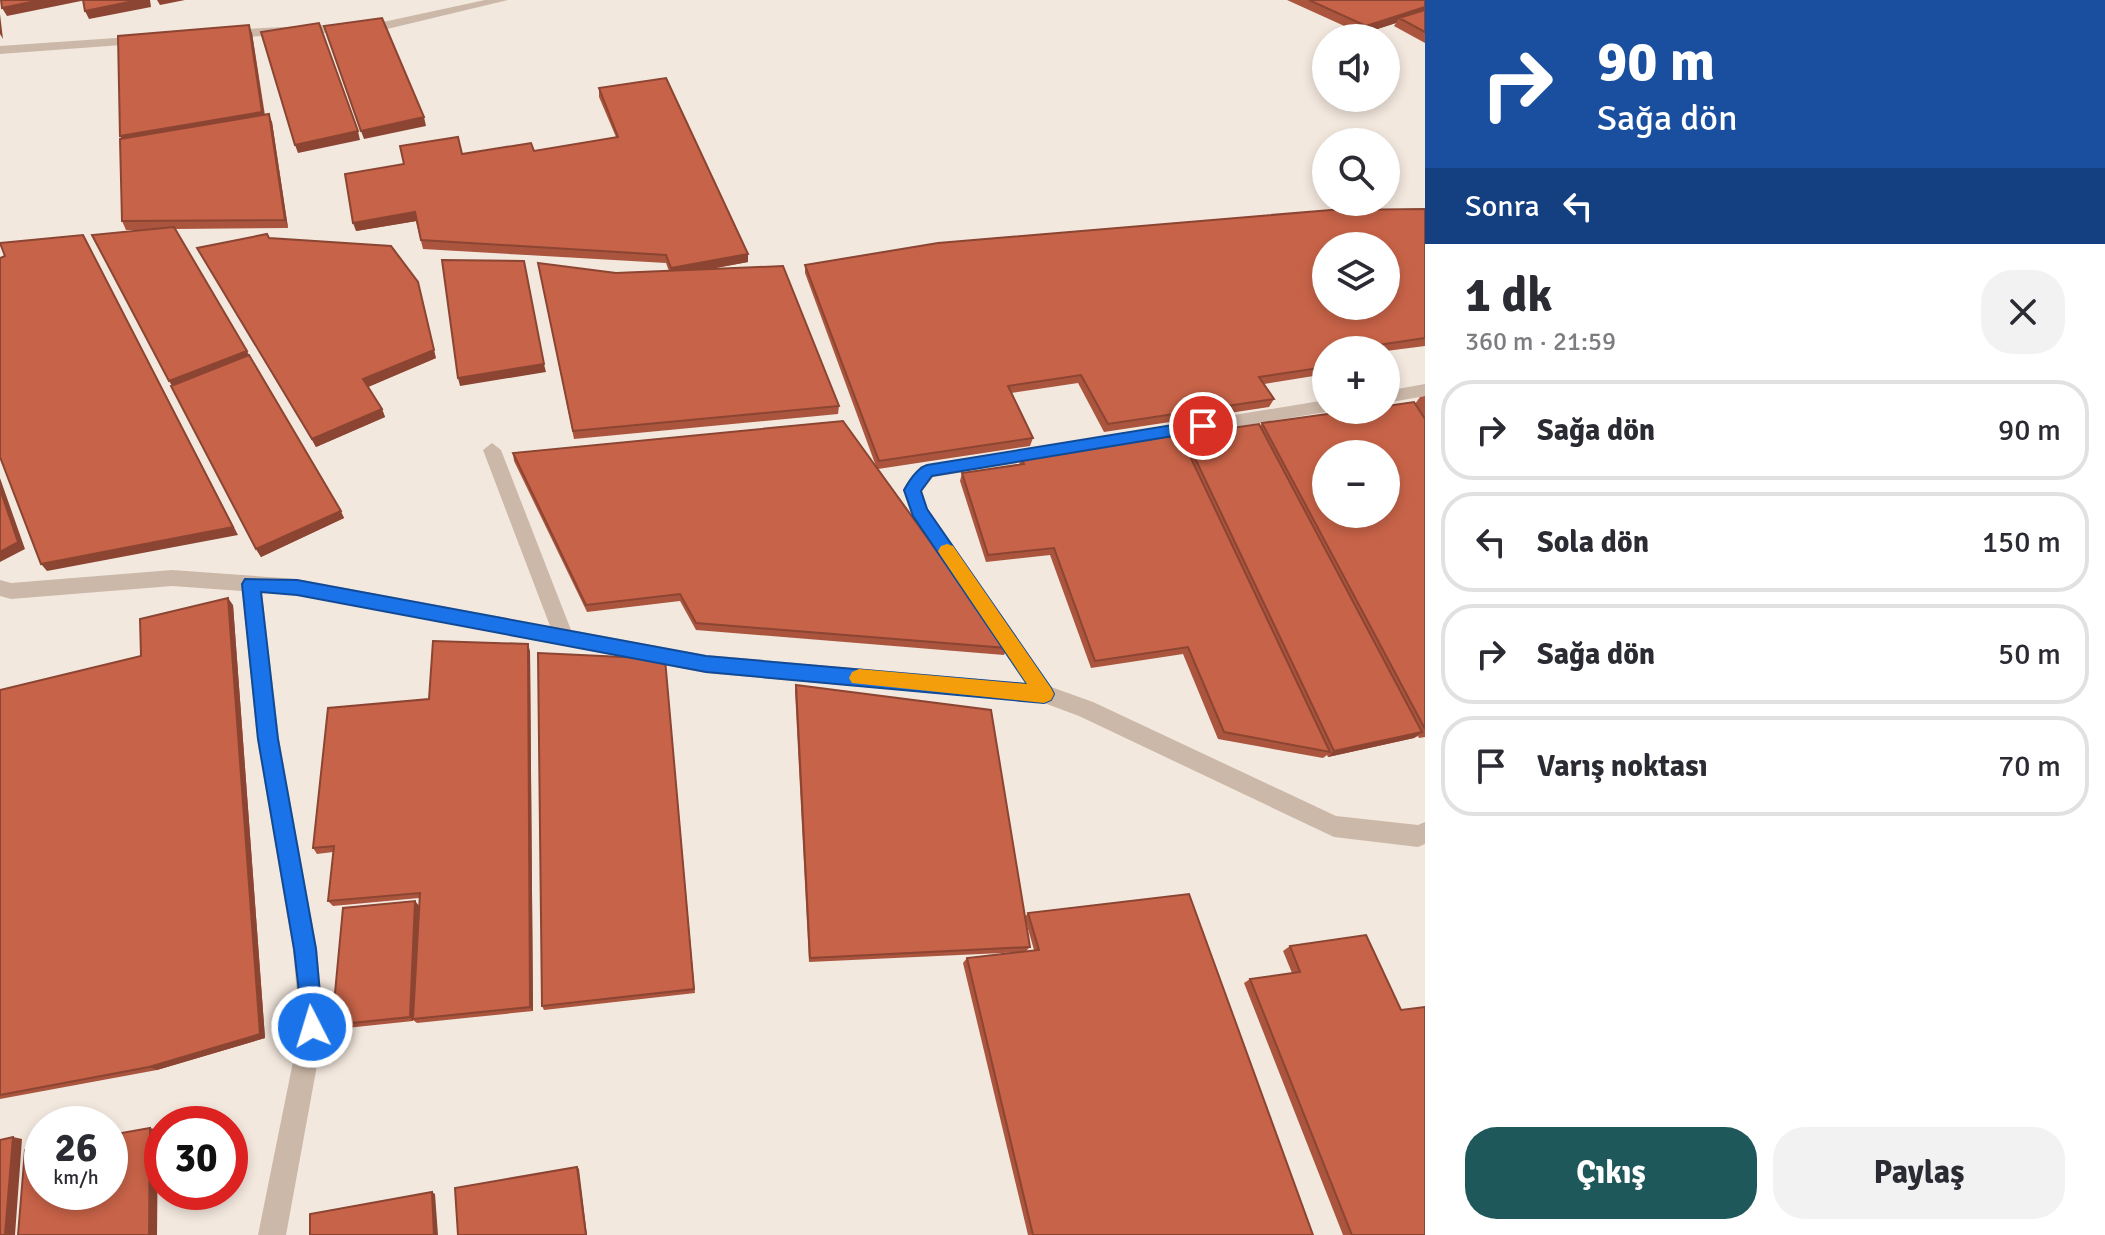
<!DOCTYPE html>
<html lang="tr">
<head>
<meta charset="utf-8">
<style>
  :root { --surface:#fff; --page:#f2f2f3; --text:#2b2b33; --muted:#7c7c81; --line:#e1e1e2; --accent:#1e585b }
  body { margin:0; font-family:Signika,sans-serif; background:var(--page); color:var(--text); height:100vh; display:flex; flex-direction:column; font-size:30px; white-space:nowrap }
  * { box-sizing:border-box; margin:0 }
  p { font-size:26px; color:var(--muted) }
  .icon { flex:none; width:44px; height:44px; fill:none; stroke:currentColor; stroke-width:2; stroke-linecap:round; stroke-linejoin:round }
  .map { position:relative; flex:1; overflow:hidden }
  .details { display:flex; flex-direction:column; background:var(--surface); width:680px }
  .details>* { flex:none }
  .guide { background:#1a4fa0; color:#fff; overflow:hidden }
  .fabs { position:absolute; left:1312px; top:24px; display:grid; gap:16px }
  .fabs a { display:grid; place-items:center; width:88px; height:88px; border-radius:50%; background:var(--surface); box-shadow:0 4px 12px #0003; font-size:40px }
  .speed { position:absolute; left:24px; top:1106px; display:flex; gap:16px; font-size:40px; font-weight:700; text-align:center }
  .speed>* { display:grid; place-content:center; width:104px; height:104px; border-radius:50%; background:var(--surface); box-shadow:0 4px 12px #0003; line-height:1 }
  .speed small { font-size:20px; font-weight:400 }
  .speed .limit { border:12px solid #d22; background:#fff; color:#111 }
  .pin { position:absolute; display:grid; place-items:center; width:68px; height:68px; color:#fff; margin:-34px; border:4px solid #fff; border-radius:50%; box-shadow:0 2px 8px #0007 }
  .me { position:absolute; width:88px; margin:-44px; rotate:355deg; stroke-linejoin:round; filter:drop-shadow(0 0 6px #0008) }
  .turn { display:flex; align-items:center; gap:28px; height:168px; padding:0 40px; font-size:36px }
  .turn .icon { width:104px; height:104px; stroke-width:2.5 }
  .turn b { display:block; font-size:56px; line-height:68px }
  .then { display:flex; align-items:center; height:76px; padding:0 40px; background:#0003; gap:16px; font-size:30px }
  .round { display:grid; place-items:center; flex:none; width:84px; height:84px; border-radius:32px; background:var(--page) }
  .head { display:flex; align-items:center; justify-content:space-between; height:136px; padding:0 40px }
  h1 { font-size:48px; font-weight:700; line-height:60px }
  .cta { display:flex; gap:16px; margin-top:auto; padding:16px 40px }
  .cta a { flex:1; height:92px; border-radius:32px; background:var(--accent); color:#fff; font-size:32px; font-weight:700; line-height:92px; text-align:center }
  .cta a+a { background:var(--page); color:var(--text) }
  ul { padding:0; list-style:none }
  li { display:flex; align-items:center; gap:24px; height:100px; margin:0 16px 12px; padding:0 24px; border:4px solid var(--line); border-radius:32px }
  li div { flex:1 }
  li b { display:block; font-size:30px }
  li em { font-style:normal }
  main { display:flex; flex:1; min-height:0 }
  .map>svg:first-child { display:block }
</style>
</head>
<body>
<main>
<div class="map">
<svg width="1425" height="1235" viewBox="0 0 1425 1235">
  <rect width="100%" height="100%" fill="#f3e8de"/>
  <g fill="none" stroke-linecap="round" stroke-linejoin="round">
    <path fill="#cbb8a9" fill-rule="evenodd" d="M485 0H508L383 30 227 38 221 34 227 30 383 22Z
      M144 36 150 40 149 43 0 54V46Z
      M1425 384V396L1386 403V391Z
      M1326 400V410L1332 411 933 477 922 491 928 509 1051 687 1093 702 1336 816 1418 825 1425 822V844L1418 847 1334 837 1079 716 1044 703 706 673 297 595 262 593 279 739 317 949 324 1027 286 1235H258L300 1027 293 949 257 739 242 591 172 586 11 599 0 596V580L11 583 172 570 297 579 550 626 483 450 492 443 501 450 571 630 706 655 1025 683 910 511 903 490 921 466Z"/>
  </g>
  <path fill="#ab553e" fill-rule="evenodd" d="M1287 0H1425V43L1394 26 1396 23 1362 34Z
    M252 33 265 115 272 122 288 228 175 229 344 518 261 557 256 549 143 230H126L122 221V139L120 136Z
    M599 88 748 254V262L711 269 839 406 838 414 574 439 538 263 616 273 669 271 666 263 423 249 416 221 356 231 404 164 462 154 534 151 616 137 599 97Z
    M1425 209V346L1386 351V350H1326V374L1264 384 1274 399 1269 407 1104 432 1078 383 1011 393 1033 438 1030 446 878 469 1007 648 1004 655 696 630 680 601 587 612 514 461 513 453 877 469 805 273V265Z
    M269 238 436 358 367 387 382 409 385 417 316 447 197 248Z
    M1425 396V737L1419 738 1418 736 1414 738 1328 757 1327 755 1323 758 1218 739 1183 654 1091 668 1050 555 986 562 960 481 962 473 1019 465 1021 458 1182 439 1184 435 1260 427 1262 423 1415 404 1420 397Z
    M233 605 265 1038 157 1070 0 1099V690L141 656Z
    M530 651 533 1011 417 1023 413 1020V1021L337 1029 332 1025 415 901 419 906V898L333 906 328 901 333 852 317 854 313 848 429 699Z
    M665 659 695 993 544 1010 542 1006Z
    M796 685 1025 917 1028 913 1313 1235H1028L963 963 967 958 1023 952 809 962 795 691ZM1025 918 1034 950 1026 951 1030 947Z
    M1290 946 1425 1235H1343L1244 983 1250 979 1292 973 1283 951Z"/>
  <path fill="#8b4532" d="M41 0H86L7 16 2 8Z
    M139 0H150L151 7 89 19 85 11Z
    M157 0H185L160 5Z
    M1425 7V13L1399 18 1396 23 1362 34 1366 26Z
    M0 14 3 39 0 34Z
    M249 25 252 33 265 120 124 145 120 136Z
    M269 114 272 122 288 228 285 220Z
    M424 117 426 126 364 139 361 131Z
    M358 131 360 140 298 153 295 145Z
    M415 212 417 221 356 231 353 223Z
    M88 244 238 535 47 571 41 564Z
    M748 254V262L671 276V268Z
    M420 290 436 358 366 388 363 379Z
    M247 351 251 359 174 389 169 381Z
    M544 364 546 372 460 386 458 378Z
    M382 409 385 417 316 447 312 439Z
    M0 478 25 549 0 562Z
    M341 511 344 518 261 557 256 549Z
    M228 598 233 605 265 1038 157 1070 149 1067Z
    M528 644 530 651 533 1011 530 1007Z
    M1422 732 1414 738 1328 757 1334 751Z
    M415 901 419 906 413 1021 410 1017Z
    M150 1128 158 1130 157 1235H149Z
    M13 1137 22 1139 15 1235H5Z
    M577 1167 579 1169 587 1235H586Z
    M432 1192 435 1194 438 1235H434Z"/>
  <path fill="#c76348" stroke="#8b4532" stroke-width="2" fill-rule="evenodd" d="M1 0H41L2 8Z
    M83 0H139L85 11Z
    M1309 0H1425V7L1366 26Z
    M1425 10V32L1399 18Z
    M382 18 424 117 361 131 324 26Z
    M319 23 358 131 295 145 261 32Z
    M249 25 262 112 120 136 118 36Z
    M666 78 748 254 671 268 666 255 421 240 415 212 353 223 345 174 404 164 400 146 458 137 462 154 531 143 534 151 618 137 599 88Z
    M269 114 285 220 122 221 120 139Z
    M1425 209V338L1358 348 1359 350H1326V367L1259 377 1274 399 1108 424 1081 375 1008 386 1033 438 879 461 805 265 938 243 1331 210ZM1326 246H1386V306H1326Z
    M174 227 247 351 169 381 92 235Z
    M267 234 269 238 391 246 418 282 434 350 363 379 382 409 312 439 197 248Z
    M83 235 233 527 41 564 0 457V258L5 256 0 243Z
    M442 260 524 261 544 364 458 378Z
    M538 263 616 273 783 266 839 406 573 431Z
    M249 355 341 511 256 549 171 386Z
    M1414 402 1425 419V729L1262 423 1356 410H1386V406ZM1326 454H1386V514H1326Z
    M843 421 1007 648 696 623 680 594 586 605 513 453Z
    M1259 424 1422 732 1334 751 1184 435Z
    M1180 435 1330 752 1224 732 1188 647 1095 661 1054 548 988 555 962 473 1024 464 1021 458Z
    M0 489 18 542 0 552Z
    M228 598 260 1034 149 1067 0 1095V690L141 656 140 619Z
    M433 641 528 644 530 1007 413 1019 420 893 328 901 334 846 313 848 328 708 429 699Z
    M538 653 665 659 694 989 542 1006Z
    M796 685 991 710 1030 947 810 958Z
    M1189 894 1313 1235H1033L967 958 1039 950 1028 913Z
    M415 901 410 1017 332 1025 343 908Z
    M1366 935 1401 1010 1425 1007V1235H1352L1250 979 1300 972 1290 946Z
    M150 1128 149 1235H18L25 1150 42 1147V1192H110V1135Z
    M13 1137 5 1235H0V1140Z
    M577 1167 586 1235H458L455 1188Z
    M432 1192 434 1235H310V1214Z"/>
  <path fill="#1a73e8" stroke="#114b97" stroke-width="2" d="M1203 420 1211 426 1209 430 932 476 921 491 927 509 1051 688 1054 694 1051 700 1044 703 706 672 297 595 261 592 278 739 316 949 323 1027 320 1035 312 1038 304 1035 294 949 258 739 242 584 245 579 297 580 706 656 1027 684 913 516 904 490C909 481 917 468 927 465Z"/>
  <path fill="#f59e0b" d="M947 544 953 546 1051 688 1054 694 1051 700 1044 703 852 683 849 678 852 672 859 669 1027 684 941 556 938 551 941 546Z"/>
</svg>
<div class="fabs">
<a><svg class="icon" aria-label="sound" viewBox="0 0 24 24"><path d="M4 9h4l5-4v14l-5-4H4zM17 9q2 3 0 6"/></svg></a>
<a><svg class="icon" aria-label="search" viewBox="0 0 24 24"><circle cx="10" cy="10" r="6"/><path d="M15 15l6 6"/></svg></a>
<a><svg class="icon" aria-label="layers" viewBox="0 0 24 24"><path d="M12 4l9 5-9 5-9-5zM3 14l9 5 9-5"/></svg></a>
<a>+</a>
<a>−</a>
</div>
<div class="speed"><div>26<small>km/h</small></div><div class="limit">30</div></div>
<div class="pin" style="left:1203px;top:426px;background:#d93025"><svg class="icon" aria-label="arrive" viewBox="0 0 24 24"><path d="M6 21V4h12l-3 4 3 4H6"/></svg></div>
<svg class="me" style="left:312px;top:1027px" viewBox="-20 -20 40 40"><circle r="17" fill="#1a73e8" stroke="#fff" stroke-width="3"/><path d="M0-11L8 9 0 5-8 9z" fill="#fff"/></svg>
</div>
<section class="details">
<div class="guide">
<div class="turn"><svg class="icon" aria-label="right" viewBox="0 0 24 24"><path d="M7 20v-9h11M14 6l5 5-5 5"/></svg><div><b>90 m</b>Sağa dön</div></div>
<div class="then">Sonra<svg class="icon" aria-label="left" viewBox="0 0 24 24"><path d="M17 20v-9H6M10 6l-5 5 5 5"/></svg></div>
</div>
<div class="head"><div><h1>1 dk</h1><p>360 m · 21:59</p></div><a class="round"><svg class="icon" aria-label="close" viewBox="0 0 24 24"><path d="M6 6l12 12M18 6L6 18"/></svg></a></div>
<ul>
<li><svg class="icon" aria-label="right" viewBox="0 0 24 24"><path d="M7 20v-9h11M14 6l5 5-5 5"/></svg><div><b>Sağa dön</b></div><em>90 m</em></li>
<li><svg class="icon" aria-label="left" viewBox="0 0 24 24"><path d="M17 20v-9H6M10 6l-5 5 5 5"/></svg><div><b>Sola dön</b></div><em>150 m</em></li>
<li><svg class="icon" aria-label="right" viewBox="0 0 24 24"><path d="M7 20v-9h11M14 6l5 5-5 5"/></svg><div><b>Sağa dön</b></div><em>50 m</em></li>
<li><svg class="icon" aria-label="arrive" viewBox="0 0 24 24"><path d="M6 21V4h12l-3 4 3 4H6"/></svg><div><b>Varış noktası</b></div><em>70 m</em></li>
</ul>
<div class="cta"><a>Çıkış</a><a>Paylaş</a></div>
</section>
</main>
</body>
</html>
